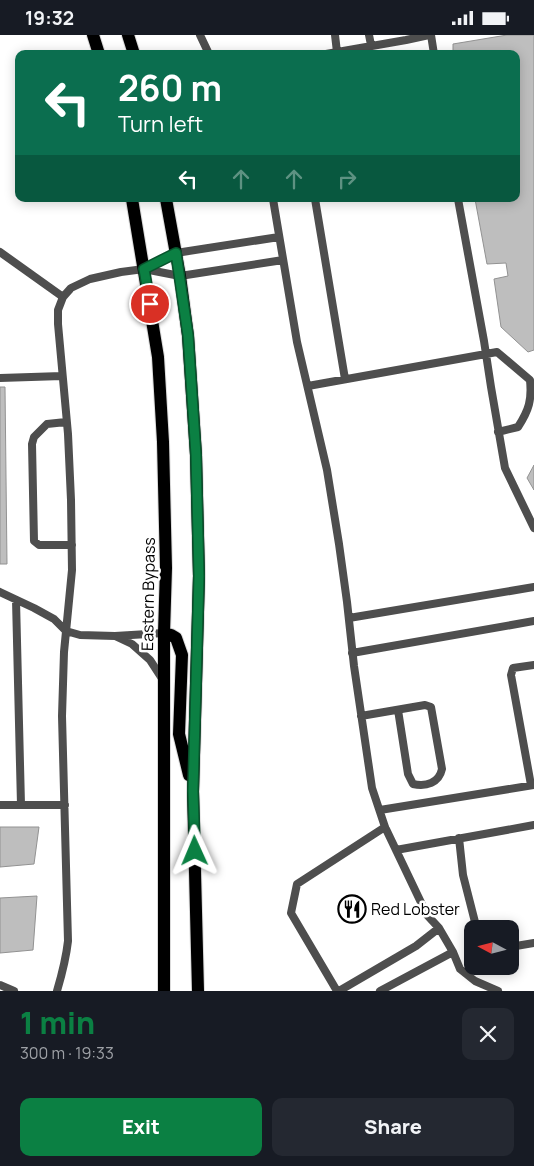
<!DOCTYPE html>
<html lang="en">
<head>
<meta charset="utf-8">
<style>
  :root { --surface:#171b24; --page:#242831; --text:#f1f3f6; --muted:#9ea1a6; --accent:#0b8043 }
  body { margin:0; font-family:Manrope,sans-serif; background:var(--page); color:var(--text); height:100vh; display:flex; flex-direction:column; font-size:19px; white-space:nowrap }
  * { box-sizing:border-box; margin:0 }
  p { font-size:16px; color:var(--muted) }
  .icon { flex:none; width:28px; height:28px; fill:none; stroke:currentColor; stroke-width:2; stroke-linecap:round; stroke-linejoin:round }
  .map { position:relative; height:956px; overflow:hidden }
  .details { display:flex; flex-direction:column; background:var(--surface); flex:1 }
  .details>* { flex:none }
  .banner { position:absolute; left:15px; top:15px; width:505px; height:152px; border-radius:10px; box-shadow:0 2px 12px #0003; background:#0b6e4f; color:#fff; overflow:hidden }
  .needle { width:32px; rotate:277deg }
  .fabs { position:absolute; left:464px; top:885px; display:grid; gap:10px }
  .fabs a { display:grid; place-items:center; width:55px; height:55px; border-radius:10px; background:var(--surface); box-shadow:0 2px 12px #0003; font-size:25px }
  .pin { position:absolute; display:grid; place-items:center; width:42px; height:42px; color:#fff; margin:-21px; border:2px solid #fff; border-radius:50%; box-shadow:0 1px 5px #0007 }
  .me { position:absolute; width:55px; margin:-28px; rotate:359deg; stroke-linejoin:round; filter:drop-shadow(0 0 4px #0008) }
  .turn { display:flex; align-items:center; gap:18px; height:105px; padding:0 20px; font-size:22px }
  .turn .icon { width:65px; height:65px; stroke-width:2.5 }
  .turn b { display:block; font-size:35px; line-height:42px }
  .lanes { display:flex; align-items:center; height:48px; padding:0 20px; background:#0003; justify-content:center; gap:25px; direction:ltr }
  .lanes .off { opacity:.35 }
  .round { display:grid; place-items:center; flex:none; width:52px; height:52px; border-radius:10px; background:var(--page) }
  .overview { display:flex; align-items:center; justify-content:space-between; height:85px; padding:0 20px }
  h1 { font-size:30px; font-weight:800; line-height:38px; color:var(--accent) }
  .button { display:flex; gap:10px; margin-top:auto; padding:10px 20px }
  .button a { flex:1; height:58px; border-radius:10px; background:var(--accent); color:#fff; font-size:20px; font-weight:800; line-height:58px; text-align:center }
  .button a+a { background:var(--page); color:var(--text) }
  .status { display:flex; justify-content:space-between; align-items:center; height:35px; padding:0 25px; background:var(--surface); direction:ltr }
  .status svg { height:14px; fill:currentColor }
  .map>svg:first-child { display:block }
</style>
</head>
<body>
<div class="status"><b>19:32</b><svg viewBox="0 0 49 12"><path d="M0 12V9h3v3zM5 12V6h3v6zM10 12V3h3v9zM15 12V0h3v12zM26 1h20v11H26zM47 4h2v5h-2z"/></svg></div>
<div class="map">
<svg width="534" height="956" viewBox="0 0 534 956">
  <rect width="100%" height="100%" fill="#fff"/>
  <path fill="#bebebe" stroke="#929292" d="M507 0H534V315L528 317 501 292 494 244 508 241 506 228 487 229 475 164H516V19H453V9Z
    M0 352H5L7 529H0Z
    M534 430V455L527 443Z
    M0 792H39L34 829 0 832Z
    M37 861 33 915 0 918V863Z"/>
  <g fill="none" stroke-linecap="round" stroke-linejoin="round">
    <g stroke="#dbdbdb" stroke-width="14">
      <path id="primary" d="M93 0 99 19
        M128 0 134 19
        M132 164 158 322 163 407 166 533 164 598V956
        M166 164 180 241 188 301 196 420 199 541 193 757 198 956
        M164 598 171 600 176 603 182 620 179 699 189 740"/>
    </g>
    <path stroke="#4e4e4e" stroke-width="8" d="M200 0 209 19
      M335 0 337 17
      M369 0 371 10
      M431 0 434 19
      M326 19 406 5 429 0
      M273 164 297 307 327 435 339 509 347 567 354 631 372 753 385 792 427 880 439 893 453 917 460 934 475 946 498 956
      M315 164 345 344
      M458 164 484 306 491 352 505 433 534 493
      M0 217 63 262
      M144 234 176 218 279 202
      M0 343 62 341
      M308 351 497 317 530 345C532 365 529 375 518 392L498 397
      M66 387 47 389 34 402 32 409 34 506 39 510H72
      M0 557 34 573 54 584 66 596 80 600 115 601
      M16 565 21 770
      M349 583 534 552
      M352 618 534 586
      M163 645 150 625 132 609 115 601 164 598
      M361 681 425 670 431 672 442 734C439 748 426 752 413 749L408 739 398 675
      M531 750 511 640 513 633 534 630
      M0 770H65
      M380 775 534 750
      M459 803 463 840 475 887 479 894
      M396 815 534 790
      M510 912 534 908
      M0 950 14 956
      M57 956C62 939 66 924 68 906L62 681 64 617 72 535 71 465 68 399 58 289V275L63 262 71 253 90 244 121 237 144 234 180 241 283 225
      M337 956 291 878 297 849 385 792
      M339 956 416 911 439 893
      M380 956 453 917"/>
    <use href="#primary" stroke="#000" stroke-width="12"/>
  </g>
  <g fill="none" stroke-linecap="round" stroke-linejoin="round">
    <g stroke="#07532c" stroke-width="12">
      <path id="route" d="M150 269 144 234 176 218 188 300 196 420 199 541 193 756 195 816"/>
    </g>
    <use href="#route" stroke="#0b8043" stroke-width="9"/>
  </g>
  <defs>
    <g id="restaurant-ring" transform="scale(1.4375)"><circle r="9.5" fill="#fff" stroke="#000" stroke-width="1.5"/><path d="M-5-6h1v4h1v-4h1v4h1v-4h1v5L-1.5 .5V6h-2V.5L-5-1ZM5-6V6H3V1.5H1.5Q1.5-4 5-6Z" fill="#000"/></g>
  </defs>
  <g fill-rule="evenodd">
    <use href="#restaurant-ring" x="352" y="874"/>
  </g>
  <g text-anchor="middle" stroke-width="5" stroke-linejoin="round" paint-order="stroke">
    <g font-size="16" fill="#000" stroke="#fff">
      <text transform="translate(148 559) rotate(-89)" y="6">Eastern Bypass</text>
    </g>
    <g font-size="16" fill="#000" stroke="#fff" text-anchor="start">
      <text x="371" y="880">Red Lobster</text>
    </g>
  </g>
</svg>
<div class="fabs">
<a><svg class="needle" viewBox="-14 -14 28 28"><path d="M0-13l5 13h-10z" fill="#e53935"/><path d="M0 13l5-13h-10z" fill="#9ea1a6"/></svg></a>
</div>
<div class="pin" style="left:150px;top:269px;background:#d93025"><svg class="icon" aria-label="arrive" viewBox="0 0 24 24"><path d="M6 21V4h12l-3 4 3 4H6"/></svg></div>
<svg class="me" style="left:195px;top:816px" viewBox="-20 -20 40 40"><path d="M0-17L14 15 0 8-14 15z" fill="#0b8043" stroke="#fff" stroke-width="4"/></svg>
<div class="banner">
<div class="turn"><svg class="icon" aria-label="left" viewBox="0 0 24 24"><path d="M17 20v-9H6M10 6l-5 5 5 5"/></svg><div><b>260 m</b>Turn left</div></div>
<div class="lanes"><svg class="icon" aria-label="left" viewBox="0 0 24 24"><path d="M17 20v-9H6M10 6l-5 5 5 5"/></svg><svg class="icon off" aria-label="ahead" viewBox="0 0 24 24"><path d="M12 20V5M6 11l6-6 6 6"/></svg><svg class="icon off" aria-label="ahead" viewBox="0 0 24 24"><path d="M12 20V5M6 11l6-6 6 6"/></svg><svg class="icon off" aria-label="right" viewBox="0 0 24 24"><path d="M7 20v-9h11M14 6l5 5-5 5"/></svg></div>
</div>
</div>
<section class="details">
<div class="overview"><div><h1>1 min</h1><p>300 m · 19:33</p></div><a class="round"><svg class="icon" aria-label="close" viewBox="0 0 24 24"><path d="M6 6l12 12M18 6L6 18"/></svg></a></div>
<div class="button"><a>Exit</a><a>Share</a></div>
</section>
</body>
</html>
